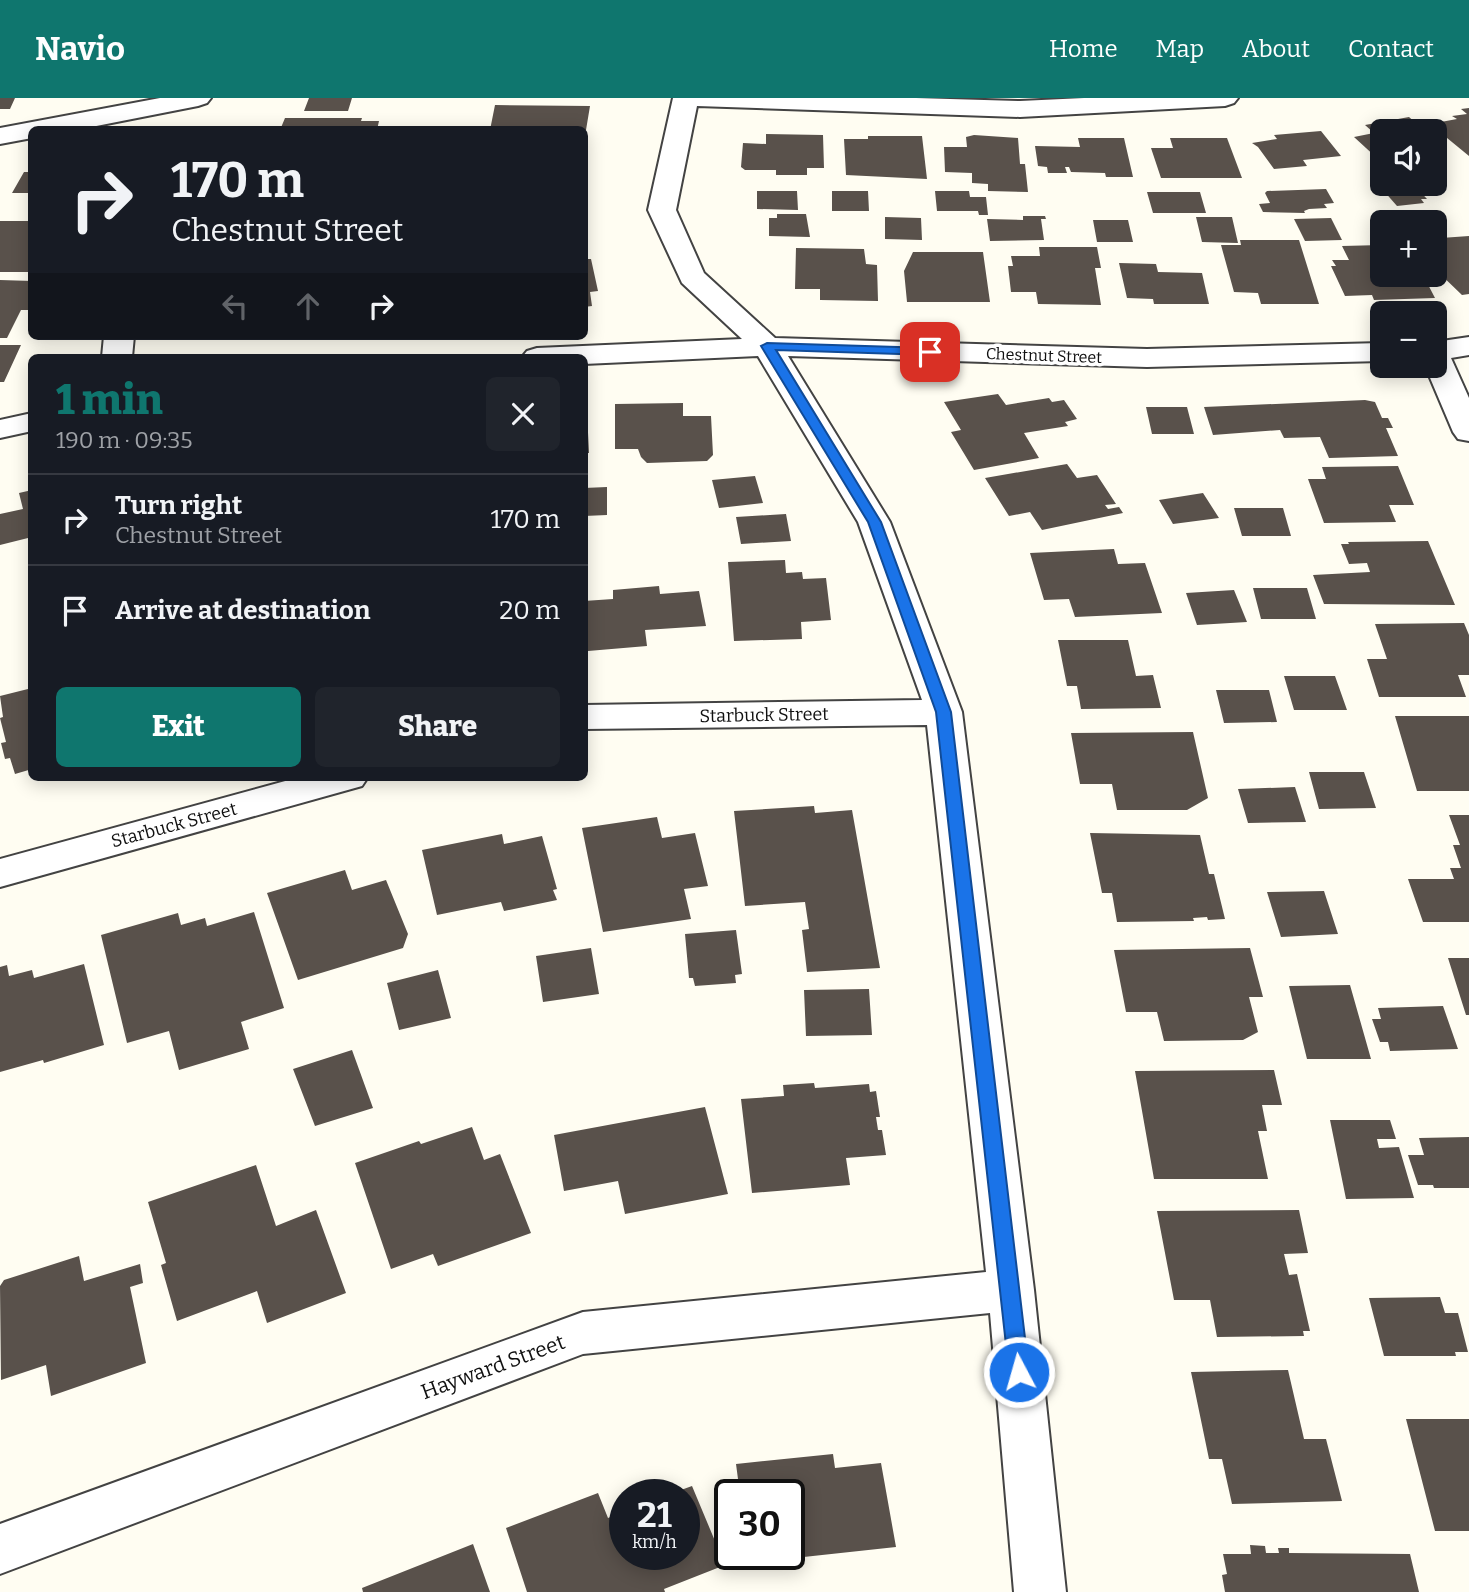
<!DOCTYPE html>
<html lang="en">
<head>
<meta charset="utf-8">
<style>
  :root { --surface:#171b24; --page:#20242c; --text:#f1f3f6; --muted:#9ea1a6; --line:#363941; --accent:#0f766e }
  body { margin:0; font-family:Bitter,serif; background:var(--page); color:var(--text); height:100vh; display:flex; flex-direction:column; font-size:26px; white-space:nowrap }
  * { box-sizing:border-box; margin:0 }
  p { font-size:23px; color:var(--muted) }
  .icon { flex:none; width:38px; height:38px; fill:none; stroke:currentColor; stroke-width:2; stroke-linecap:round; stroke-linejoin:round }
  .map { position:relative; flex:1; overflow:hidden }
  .details { position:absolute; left:28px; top:256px; width:560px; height:427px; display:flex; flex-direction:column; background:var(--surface); border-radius:10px; box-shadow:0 4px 18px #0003 }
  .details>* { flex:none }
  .top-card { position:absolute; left:28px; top:28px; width:560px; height:214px; border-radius:10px; box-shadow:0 4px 18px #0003; background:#171b24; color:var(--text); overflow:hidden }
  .fabs { position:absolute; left:1370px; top:21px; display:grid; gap:14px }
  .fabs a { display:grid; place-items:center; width:77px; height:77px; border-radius:10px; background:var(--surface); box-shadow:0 4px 18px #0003; font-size:35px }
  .speed { position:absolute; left:609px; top:1381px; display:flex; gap:14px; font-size:35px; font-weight:700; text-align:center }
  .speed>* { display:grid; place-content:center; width:91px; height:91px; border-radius:50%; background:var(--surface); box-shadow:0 4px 18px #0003; line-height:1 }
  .speed small { font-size:18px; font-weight:400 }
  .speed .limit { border:4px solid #111; border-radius:10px; background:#fff; color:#111 }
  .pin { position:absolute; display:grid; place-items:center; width:60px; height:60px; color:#fff; margin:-30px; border-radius:14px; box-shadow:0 4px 10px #0006 }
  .me { position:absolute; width:77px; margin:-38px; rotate:354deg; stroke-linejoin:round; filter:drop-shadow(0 0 5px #0008) }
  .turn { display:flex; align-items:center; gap:24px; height:147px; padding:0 28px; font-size:32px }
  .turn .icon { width:91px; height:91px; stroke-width:2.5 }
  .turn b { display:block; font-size:49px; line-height:60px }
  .lanes { display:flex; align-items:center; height:66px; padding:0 28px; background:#0003; justify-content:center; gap:35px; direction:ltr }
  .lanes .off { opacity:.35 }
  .round { display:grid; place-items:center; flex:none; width:74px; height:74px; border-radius:10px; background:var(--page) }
  .summary { display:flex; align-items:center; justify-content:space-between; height:119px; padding:0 28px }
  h1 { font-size:42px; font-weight:800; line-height:52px; color:var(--accent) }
  .cta { display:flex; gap:14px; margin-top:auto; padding:14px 28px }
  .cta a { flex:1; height:80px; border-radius:10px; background:var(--accent); color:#fff; font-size:28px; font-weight:800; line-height:80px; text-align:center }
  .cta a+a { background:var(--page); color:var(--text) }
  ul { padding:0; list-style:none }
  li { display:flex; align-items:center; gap:21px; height:91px; padding:0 28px; border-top:2px solid var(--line) }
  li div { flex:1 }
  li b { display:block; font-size:26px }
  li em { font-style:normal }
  header { display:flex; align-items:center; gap:42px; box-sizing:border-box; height:98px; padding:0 35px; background:var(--accent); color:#fff }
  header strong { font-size:33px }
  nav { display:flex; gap:38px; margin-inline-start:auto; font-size:24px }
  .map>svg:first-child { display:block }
</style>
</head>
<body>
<header>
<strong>Navio</strong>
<nav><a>Home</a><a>Map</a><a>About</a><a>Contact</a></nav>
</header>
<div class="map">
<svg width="1469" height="1494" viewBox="0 0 1469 1494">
  <rect width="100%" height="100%" fill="#fffdf2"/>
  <path fill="#59514b" d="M0 0H15L10 11H0Z
    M309 0H352L348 13H304Z
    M495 7 590 8 586 32H490Z
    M1469 10V58L1430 26 1457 21 1452 18 1467 16 1461 11Z
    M1409 19 1425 33H1382V61H1378L1354 39 1374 35 1365 27Z
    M285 20H362L361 23H379L377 32H280Z
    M1321 33 1341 58 1303 62 1307 68 1274 71 1258 49 1252 45 1277 41 1274 37Z
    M766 36 823 37 824 70H807V77H776V72H745L741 69 743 45 766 46Z
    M974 37 1018 40 1020 66H1025L1028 94 988 93V86L972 85V75L945 74 944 49H967L966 39Z
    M868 38H922L927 81 846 77 844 41H868Z
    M1078 40H1124L1133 79H1106L1105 75 1071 74 1069 69H1065L1067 75H1048L1047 69 1038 68 1035 48 1080 49Z
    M1170 40H1227L1242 80H1161L1151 50H1173Z
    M24 74H32V95H12Z
    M1376 84 1413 86 1427 101H1421L1424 105 1397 108Z
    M1326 91 1334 105 1324 106 1327 110 1309 111 1304 113 1305 115 1263 114 1259 106 1270 105 1265 95 1267 93Z
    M757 93H797L798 112 757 111Z
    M832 93H868L869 113H832Z
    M935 93H969L970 99H986L988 117H979L978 113H937Z
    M1147 94H1200L1206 115H1153Z
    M777 116H806L810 139 769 138V120H777Z
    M1023 118H1045L1046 121H1041L1044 142 990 143 987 121 1023 122Z
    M885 119 921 120 922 142 885 141Z
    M1196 119H1232L1238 145 1202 144Z
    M1331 120 1342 142 1305 143 1294 121Z
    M1093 122H1128L1133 144H1097Z
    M0 123H32L31 174H0Z
    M1435 134 1441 140 1469 138V196L1462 197 1435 171Z
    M1240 142H1299L1319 206H1261L1258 195 1234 194 1221 147H1241Z
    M1382 147V162H1370L1373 168 1382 167V177H1423L1435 200 1374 202 1372 197 1345 198 1331 168H1336L1332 162H1349L1342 148Z
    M1039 149H1097L1101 170H1095L1101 207 1038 206 1036 194H1011L1008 168H1013L1011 158H1040Z
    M796 150 864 151 866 166 877 167 878 203 820 202V191H795Z
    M913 154H983L990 204H907L904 173Z
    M584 161H591L598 193 590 194 592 208 584 209Z
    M1119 165 1156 166 1158 174 1202 175 1209 206H1154L1153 201 1127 200Z
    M0 182 32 183V212H21L7 240H0Z
    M0 247H21L4 284H0Z
    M998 296 1006 307 1049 300 1052 304 1064 302 1077 321 1065 324 1068 328 1024 335 1039 360 974 372 951 334 961 332 944 304Z
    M1365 302 1375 304 1382 320H1388L1393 330H1386L1398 358 1329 360 1320 339 1284 340 1280 332 1213 337 1204 309Z
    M683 305V318H711L713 357 707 363 647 365 641 359 638 351H615V306Z
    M1146 309H1187L1194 336H1152Z
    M584 314H587L589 355H584Z
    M1067 366 1077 380 1097 377 1116 406 1105 407 1108 411 1119 409 1123 415 1042 432 1030 414 1009 418 985 380Z
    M1398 368 1414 407H1389L1396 424 1324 425 1308 381H1326L1322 369Z
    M755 378 763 405 719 410 712 382Z
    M607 389V417L584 418V390Z
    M32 392V439L0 447V416L23 411 19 395Z
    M1203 395 1219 420 1173 426 1159 402Z
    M1234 410H1283L1291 438H1242Z
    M786 416 791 443 741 446 736 419Z
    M1428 443 1455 507 1324 506 1313 477 1370 474 1367 465 1349 466 1341 446H1349L1348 444Z
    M1114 451 1118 466 1145 465 1162 515 1075 519 1069 501 1044 502 1030 455Z
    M785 462 786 475 802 474 803 481 826 480 831 522 801 524 802 541 734 543 728 464Z
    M659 488 660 496 699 493 706 528 645 532 647 548 588 553 584 503 613 501V492Z
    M1253 490H1307L1316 521H1261Z
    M1234 492 1247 524 1197 527 1186 495Z
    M1464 525 1469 537V577H1458L1466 599H1379L1367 561H1387L1375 526Z
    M1058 542H1128L1136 578 1153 577 1161 610 1081 611 1077 588H1067Z
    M1284 578H1335L1347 612H1294Z
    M32 590V671L15 676 10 660 5 661 1 645 6 644 0 620 3 619 0 598Z
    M1216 592H1269L1277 624 1224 625Z
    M1395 618H1469V693H1417Z
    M1193 634 1208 700 1187 712H1117L1112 686H1080L1071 635Z
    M1309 674H1364L1376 710 1319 711Z
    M1295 689 1306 724 1248 725 1238 691Z
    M814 708 815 715 852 712 880 870 807 874 802 832 809 831 805 804 745 808 734 713Z
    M1449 717H1469V824H1423L1408 781H1454L1450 770H1461L1453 747H1460Z
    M657 719 662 740 695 735 708 788 684 791 691 821 603 834 582 730Z
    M1090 735 1200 737 1209 776H1214L1225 821 1208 822 1207 819 1193 820 1194 823 1117 824 1112 795H1102Z
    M502 736 504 746 542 738 557 791 553 792 557 802 504 813 501 804 437 817 422 752Z
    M345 772 352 792 386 782 408 836 403 850 298 882 267 795Z
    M1324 793 1338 836 1281 839 1267 794Z
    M254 814 284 910 241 924 249 951 179 972 169 933 127 945 101 837 178 815 181 827 205 820 207 828Z
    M736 832 742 876 735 877 736 885 695 888 693 880H689L685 836Z
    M591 850 599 896 543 904 536 858Z
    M1250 850 1263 899H1249L1258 934 1243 942 1164 943 1157 914H1126L1114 852Z
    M1448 860H1469V917H1466Z
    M84 866 104 947 44 965 43 962 0 974V869L7 867 9 878 32 872 34 880Z
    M438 872 451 920 399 932 387 885Z
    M1350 887 1371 961H1307L1289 888Z
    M869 891 872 937 806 938 804 892Z
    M1443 908 1458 951 1390 953 1388 944H1380L1372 921H1381L1378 910Z
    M352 952 373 1010 315 1028 293 971Z
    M1274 972 1282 1007H1262L1267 1033H1258L1268 1081H1154L1135 973Z
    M814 985 815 990 869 986 870 994 876 993 880 1019H876L878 1032H882L886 1057 846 1060 850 1087 752 1095 741 1001 784 998 783 987Z
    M705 1009 728 1096 625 1116 618 1083 564 1093 554 1037Z
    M1330 1022H1390L1396 1041H1377L1379 1050 1399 1049 1414 1100 1346 1101Z
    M472 1029 484 1062 500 1056 531 1135 438 1168 433 1156 391 1171 355 1065 419 1043 421 1046Z
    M1469 1039V1090H1434L1433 1087H1418L1408 1057H1424L1419 1040Z
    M256 1067 276 1128 316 1112 346 1195 267 1225 257 1193 177 1223 161 1167 166 1165 148 1104Z
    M1299 1112 1308 1155 1284 1156 1289 1177 1297 1176 1310 1233H1303L1304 1238 1217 1239 1210 1202H1174L1157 1113Z
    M79 1158 84 1183 140 1166 143 1185 130 1189 146 1265 51 1298 46 1267 1 1282 0 1188 4 1182Z
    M1440 1199 1445 1215H1458L1468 1254H1455L1456 1258H1384L1369 1200Z
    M1288 1272 1304 1341H1326L1342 1403 1232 1406 1222 1361H1209L1191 1274Z
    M1406 1321H1469V1433H1435Z
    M833 1356 835 1370 881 1365 896 1449 748 1465 747 1456H789V1396H740L736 1366Z
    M692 1388 725 1467 664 1491 665 1494H527L506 1430 598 1395 608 1420 625 1413V1456H684V1396H670Z
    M473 1446 490 1494H363L362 1490Z
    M1250 1447 1265 1448 1266 1455H1279L1278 1450H1289V1455L1410 1456 1419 1494H1225L1222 1477 1227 1476 1223 1456H1251Z"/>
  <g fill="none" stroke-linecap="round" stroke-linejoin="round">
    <g stroke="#434343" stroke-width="4">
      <path id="minor" d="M160 0H211L207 5 198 8 76 32H32V40L0 46V30Z
        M673 0H916L1020 3 1084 0H1238L1234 5 1225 8 1020 19 697 8 676 112 704 175 775 240 1147 251 1382 245V263L1147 269 788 258 890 424 962 614 1034 1192 1066 1494H1014L990 1215 583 1256 0 1476V1426L583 1214 986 1174 927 627 584 631V607L922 602 858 424 758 258 584 266V259H522L527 253 537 250 742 241 682 185 648 112Z
        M104 238H134L132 259H102Z
        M1469 239V257L1451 260 1469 300V343L1458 341 1453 334 1425 268H1435V244Z
        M32 315V333L0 340V322Z
        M300 679H368L362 688 0 789V761Z"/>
    </g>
    <use href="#minor" fill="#fff" fill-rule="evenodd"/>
  </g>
  <path fill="#1a73e8" stroke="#114b97" stroke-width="2" d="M767 245 930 250 936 254 930 257 776 252 881 424 951 614 1029 1274 1026 1280 1019 1283 1012 1280 1009 1274 936 614 868 424 761 248Z"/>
  <g text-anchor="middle" stroke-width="7" stroke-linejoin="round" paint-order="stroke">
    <g font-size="16" fill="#101010" stroke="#fff">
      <text transform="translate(1044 257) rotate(2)" y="6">Chestnut Street</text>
    </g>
    <g font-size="18" fill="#101010" stroke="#fff">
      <text transform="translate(764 617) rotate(-1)" y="6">Starbuck Street</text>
      <text transform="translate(174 727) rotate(-15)" y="6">Starbuck Street</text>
    </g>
    <g font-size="21" fill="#101010" stroke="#fff">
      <text transform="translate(493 1269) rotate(-20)" y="7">Hayward Street</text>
    </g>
  </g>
</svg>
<div class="fabs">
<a><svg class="icon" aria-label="sound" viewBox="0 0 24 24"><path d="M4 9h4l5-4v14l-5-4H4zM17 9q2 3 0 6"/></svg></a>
<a>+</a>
<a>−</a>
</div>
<div class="speed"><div>21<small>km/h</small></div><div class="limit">30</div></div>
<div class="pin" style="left:930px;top:254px;background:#d93025"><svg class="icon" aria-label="arrive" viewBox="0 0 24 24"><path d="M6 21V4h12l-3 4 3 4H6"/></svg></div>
<svg class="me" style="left:1019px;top:1274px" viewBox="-20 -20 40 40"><circle r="17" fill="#1a73e8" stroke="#fff" stroke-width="3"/><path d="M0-11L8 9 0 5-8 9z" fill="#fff"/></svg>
<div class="top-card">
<div class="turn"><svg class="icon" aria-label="right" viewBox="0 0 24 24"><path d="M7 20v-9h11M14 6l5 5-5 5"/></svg><div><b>170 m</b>Chestnut Street</div></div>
<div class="lanes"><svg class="icon off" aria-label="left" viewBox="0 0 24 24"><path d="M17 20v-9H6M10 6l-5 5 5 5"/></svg><svg class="icon off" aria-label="ahead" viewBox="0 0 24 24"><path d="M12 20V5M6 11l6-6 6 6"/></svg><svg class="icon" aria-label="right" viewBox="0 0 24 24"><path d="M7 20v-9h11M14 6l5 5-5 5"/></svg></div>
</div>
<section class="details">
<div class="summary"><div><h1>1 min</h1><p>190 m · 09:35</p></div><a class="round"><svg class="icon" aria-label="close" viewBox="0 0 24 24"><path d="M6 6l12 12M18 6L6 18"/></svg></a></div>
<ul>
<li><svg class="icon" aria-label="right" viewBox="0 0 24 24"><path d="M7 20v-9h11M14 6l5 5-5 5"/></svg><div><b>Turn right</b><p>Chestnut Street</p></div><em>170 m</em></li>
<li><svg class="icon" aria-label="arrive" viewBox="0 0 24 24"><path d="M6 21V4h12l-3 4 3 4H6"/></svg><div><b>Arrive at destination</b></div><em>20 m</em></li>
</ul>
<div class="cta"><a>Exit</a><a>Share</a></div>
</section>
</div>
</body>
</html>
